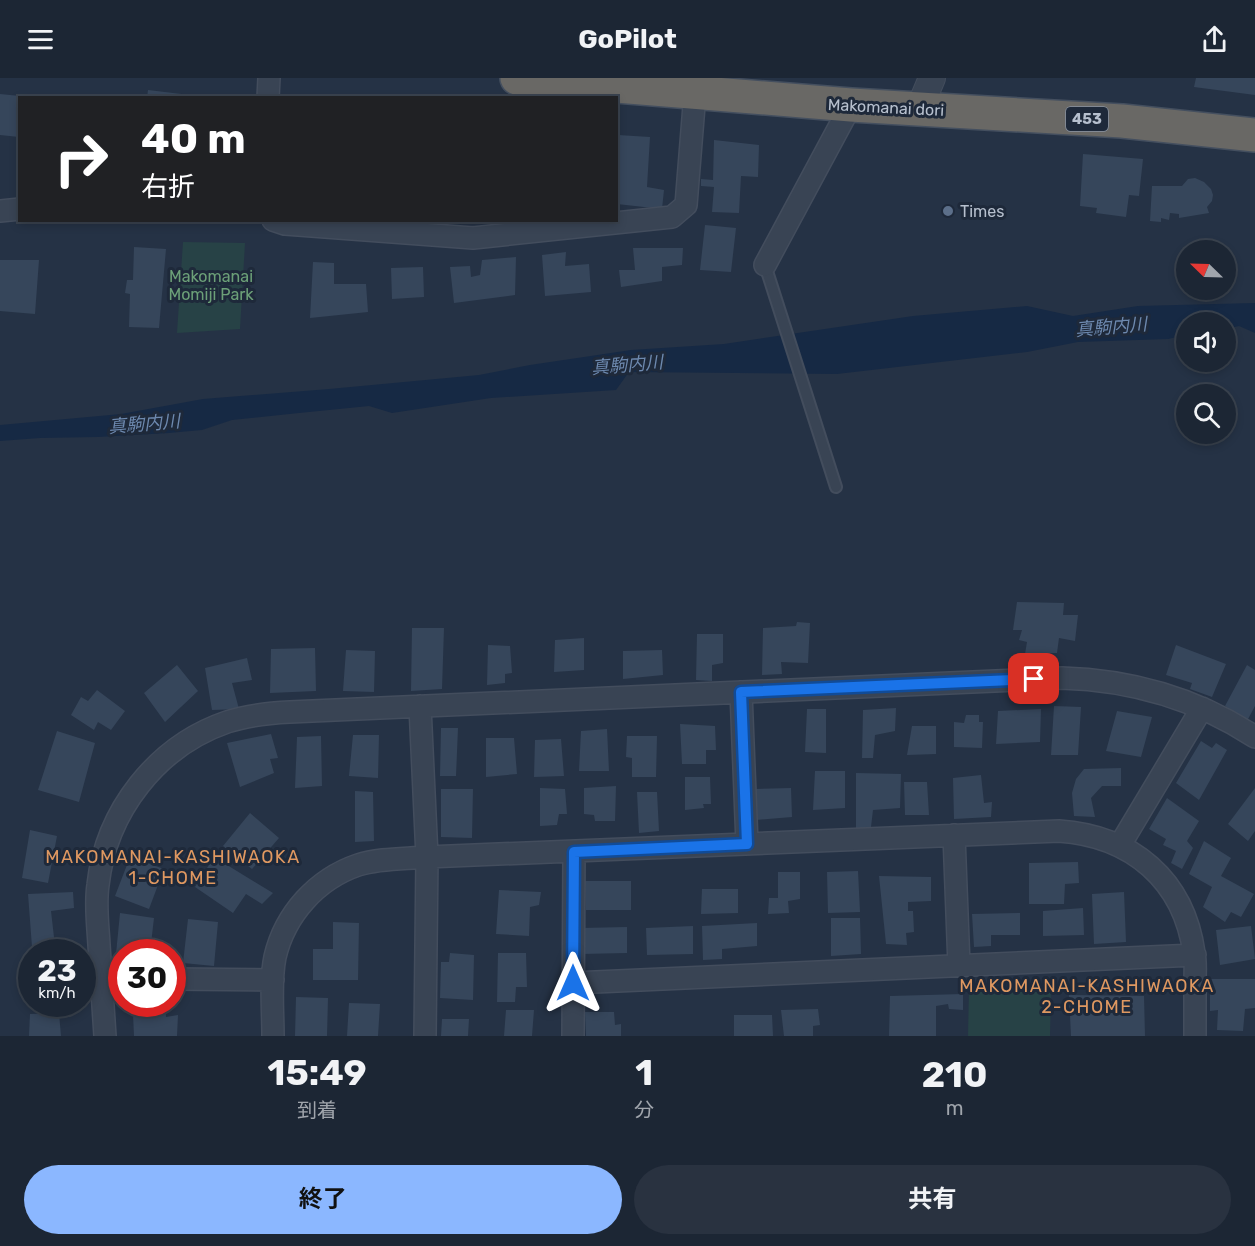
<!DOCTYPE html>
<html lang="ja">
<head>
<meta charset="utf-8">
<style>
  :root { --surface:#1c2634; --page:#293240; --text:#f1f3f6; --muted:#a0a5ac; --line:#3a434f; --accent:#8bb7ff }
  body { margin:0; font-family:Rubik,"Noto Sans JP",sans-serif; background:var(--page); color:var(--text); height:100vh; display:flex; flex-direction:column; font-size:22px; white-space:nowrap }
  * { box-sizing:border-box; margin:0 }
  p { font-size:20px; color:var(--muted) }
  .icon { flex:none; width:33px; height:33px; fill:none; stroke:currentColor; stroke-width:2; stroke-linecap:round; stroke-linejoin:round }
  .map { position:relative; height:958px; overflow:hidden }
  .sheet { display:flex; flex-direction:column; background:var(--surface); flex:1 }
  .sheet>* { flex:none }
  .top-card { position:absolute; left:18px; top:18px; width:600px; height:126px; border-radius:0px; box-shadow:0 3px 9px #0003,0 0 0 2px var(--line); background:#202124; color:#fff; overflow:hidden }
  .needle { width:39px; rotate:293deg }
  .controls { position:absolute; left:1176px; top:162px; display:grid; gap:12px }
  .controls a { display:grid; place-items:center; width:60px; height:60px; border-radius:50%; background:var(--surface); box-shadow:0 3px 9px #0003,0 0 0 2px var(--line); font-size:30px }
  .speed { position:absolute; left:18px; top:861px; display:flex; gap:12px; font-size:30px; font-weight:700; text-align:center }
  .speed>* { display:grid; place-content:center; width:78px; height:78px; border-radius:50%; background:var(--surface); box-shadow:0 3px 9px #0003,0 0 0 2px var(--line); line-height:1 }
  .speed small { font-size:15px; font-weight:400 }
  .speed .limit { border:9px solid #d22; background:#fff; color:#111 }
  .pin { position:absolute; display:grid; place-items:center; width:51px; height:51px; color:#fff; margin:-26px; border-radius:12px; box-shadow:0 3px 9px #0006 }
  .me { position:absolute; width:66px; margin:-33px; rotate:0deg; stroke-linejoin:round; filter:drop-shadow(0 0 4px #0008) }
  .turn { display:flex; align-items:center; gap:21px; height:126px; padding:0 24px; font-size:27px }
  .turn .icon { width:78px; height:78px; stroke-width:2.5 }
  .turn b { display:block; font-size:42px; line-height:51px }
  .eta { display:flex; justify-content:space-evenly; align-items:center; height:102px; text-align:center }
  .eta b { font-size:36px; font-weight:700; line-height:42px }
  .button { display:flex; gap:12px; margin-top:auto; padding:12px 24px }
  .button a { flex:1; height:69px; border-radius:36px; background:var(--accent); color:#111; font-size:24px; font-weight:700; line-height:69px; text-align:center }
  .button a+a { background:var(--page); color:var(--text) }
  header { display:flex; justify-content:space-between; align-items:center; height:78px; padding:0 24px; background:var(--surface); font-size:27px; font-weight:700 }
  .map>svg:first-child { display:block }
</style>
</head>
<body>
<header><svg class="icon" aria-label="menu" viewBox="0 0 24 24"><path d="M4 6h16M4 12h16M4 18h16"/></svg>GoPilot<svg class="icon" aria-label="share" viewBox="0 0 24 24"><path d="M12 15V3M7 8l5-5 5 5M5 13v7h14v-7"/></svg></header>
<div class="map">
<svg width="1255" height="958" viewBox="0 0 1255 958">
  <rect width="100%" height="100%" fill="#253245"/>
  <path fill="#274246" d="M183 164 245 165 240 251 177 255Z
    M1051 910 1050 958H968L969 911Z"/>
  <path fill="#162944" d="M1255 225V255L1239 248 1226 251V244H1186V257L1168 261 1078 264 1027 274 837 296 629 294 616 312 491 320 392 335 369 328 299 335 232 342 202 352 169 355 98 359 40 360 0 363V347L121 336 203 321 329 311 479 297 530 287 631 272 724 266 913 238 1027 228 1073 238 1138 228Z"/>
  <path fill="#36465b" d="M1196 0H1255V17L1194 9Z
    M148 12 198 18V20H147Z
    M0 16 20 18 19 59 0 57Z
    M618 57 650 59 647 109 664 112 662 131 617 126Z
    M714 62 759 67 758 99 741 98 739 135 712 134 714 109 701 108V101L713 102Z
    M1083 76 1143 81 1139 118 1129 117 1126 139 1096 135 1097 130 1080 128Z
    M1195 100 1204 104 1211 111 1213 117 1212 123 1207 129 1209 135 1179 140V136L1170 135 1169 142 1161 140V144L1150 143 1152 108H1182L1188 101Z
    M705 147 736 150 731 194 700 192Z
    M134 169 166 171 159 250 129 249 130 216 125 215 127 202H133Z
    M633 170H683L682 187 662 189V203L621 209 619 192H635Z
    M566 174 565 188 589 186 591 214 545 218 542 177Z
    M516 179 515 217 454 225 450 189 470 188 471 199 480 197 482 182Z
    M0 182H39L35 236 0 233Z
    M313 184 334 185V206H366L368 234 310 240Z
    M423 189 424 219 392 221 391 190Z
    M1017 524 1064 525 1063 537H1078L1075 563 1059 560 1057 575 1025 576 1027 564 1019 562 1022 552H1013Z
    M797 544 810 545 808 585 781 584 782 596 762 597 763 550 796 548Z
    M412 550H444L442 611 411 613Z
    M697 556H723V585L712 587V603L696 602Z
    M584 560V592L554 594 555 562Z
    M488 567 510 568 512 595 505 596V605L487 607Z
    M1176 567 1226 586 1212 619 1190 611 1192 605 1166 597Z
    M315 570 316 613 270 615 271 571Z
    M346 572 375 573 374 614 343 613Z
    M662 572 663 597 623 601V573Z
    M247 580 252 602 232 605 239 631 212 632 205 590Z
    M177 587 198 613 165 644 144 615Z
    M1247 587 1255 592V628L1247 643 1225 628Z
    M97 612 125 633 111 652 98 644 94 652 71 637 81 619 88 623Z
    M1054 628 1081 629 1078 677H1051Z
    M896 630 895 653 875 657 873 680H862L863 632Z
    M807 631H826V675L805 674Z
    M1041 631 1040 664 996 666 998 633Z
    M1117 633 1152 639 1141 679 1106 673Z
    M966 637H979V644H983L982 670 954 669V644L964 645Z
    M680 646 715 648 716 672H706V686H682Z
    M912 648H936V676L907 677Z
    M441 650H458L456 698H440Z
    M607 651 609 693H579L581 653Z
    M57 653 95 665 79 724 38 712Z
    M271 656 278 680 270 681 274 695 240 709 227 665Z
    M353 657H379L378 700 349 698Z
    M321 658 322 708 295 710 297 659Z
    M627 658H657L656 699H632V680L626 679Z
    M486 660H514L517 696 486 699Z
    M561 661 564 698 534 699 535 662Z
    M1201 663 1212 670 1216 665 1227 672 1199 722 1176 705Z
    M1121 690V708H1102L1091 720 1095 739 1074 738 1072 715 1076 701 1084 691Z
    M815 693H845V730L813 732Z
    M856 695 901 696 900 730 873 732 871 749 856 751Z
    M981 697 984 725 992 724 991 739 954 741 953 700Z
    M685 699H710L711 726H703L704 730 685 732Z
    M904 704H927L929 737H905Z
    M616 708 615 743H595L594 737 584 736V710Z
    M540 710 565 711 567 736H559L557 747 540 748Z
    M791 710 792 739 756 742 754 711Z
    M1255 710V753L1248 763 1228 746Z
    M441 711H473L472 760 441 759Z
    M355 713 373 714 374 763 355 764Z
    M637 714H657L659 753 639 755Z
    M1167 720 1199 743 1187 763 1193 770 1182 791 1171 785 1176 773 1163 767 1166 761 1149 751Z
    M250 735 279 760 252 791 223 768Z
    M30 752 57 758 48 805 22 800Z
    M1204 763 1231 780 1221 798 1254 816 1241 839 1231 834 1225 844 1203 829 1212 809 1189 796Z
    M130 779 164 791 149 831 115 818Z
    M214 779 273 815 262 826 246 816 233 835 195 809Z
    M1078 784 1079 805 1065 806 1064 826H1029V785Z
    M858 793 860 834 828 835 827 794Z
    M778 794H800V821L788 823 789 835 768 836 769 820H778Z
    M879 798 931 799V823L908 824V833H913L914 854 906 855 907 867 886 866Z
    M585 803H631V832H586Z
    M702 811H738V835L701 836Z
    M499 812 541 814 539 827 530 829 529 858 496 856Z
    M73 814 74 830 51 833 55 868 32 869 28 816Z
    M1124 814 1126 864 1094 866 1092 816Z
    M1083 830 1084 857 1043 858V833Z
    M120 835 154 840 151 866 145 865 144 874H122V877L116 876Z
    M1020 835V857H991V868L974 869 972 836Z
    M831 840H860L861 876 831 878Z
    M188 841 218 844 214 888 183 885Z
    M333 844 359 845 358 902H313V871H333Z
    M757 845V868L722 871V881L703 882 702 848Z
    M693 848V876L647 877 646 850Z
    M1251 848 1255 881 1220 887 1216 852Z
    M627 849V875L581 876V850Z
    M450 875 474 877 473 922 440 920 441 884H449Z
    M498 875H526L527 909H516L515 924H497Z
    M27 884H32V916H30Z
    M1210 901H1255V930L1245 931 1243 953 1217 952 1218 932 1210 933Z
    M963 916V932L949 931 948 926 936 928V958H889L890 918Z
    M1069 917 1144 918 1145 958H1071Z
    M296 919 328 920 327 958H295Z
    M349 925 380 926 378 958H347Z
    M144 926H165L166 939 178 937 177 958H134L133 936H144Z
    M818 931 820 947 813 948V958H784L781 932Z
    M506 932H534L532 958H504Z
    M585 934H614L615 947 621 946V958H586Z
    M59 935 61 958H29L30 936Z
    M734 937H772L773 958H734Z
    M442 941H469L468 958H441Z"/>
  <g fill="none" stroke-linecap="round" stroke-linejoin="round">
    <g stroke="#434d5d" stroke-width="14">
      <path id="service" d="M765 187 836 409"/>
    </g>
    <g stroke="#434d5d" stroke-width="24">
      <path id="minor" d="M268 20 269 0
        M0 133 20 131
        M273 142 285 146 473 160 672 139 686 127 695 15
        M765 187 851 27
        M741 614 747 766
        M420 628 427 779 425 958
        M954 757 959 888
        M1120 767 1202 630
        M102 900H122
        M172 901 273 902
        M573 905 1195 877
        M105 958C103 928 101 897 99 867 98 847 95 827 98 807 106 733 157 668 227 644 248 637 269 635 290 634L1062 600C1131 602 1197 621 1255 659
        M273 958C273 933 270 903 275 879 285 836 317 801 358 787 380 780 404 781 427 779L1059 753C1132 758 1184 802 1194 875 1196 884 1195 893 1195 903 1195 921 1195 940 1195 958
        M573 958 574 774"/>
    </g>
    <g stroke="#434d5d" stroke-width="28">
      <path id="tertiary" d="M919 31 932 0"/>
    </g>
    <g stroke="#444f5f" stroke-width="36">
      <path id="trunk" d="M517 0 851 27 1122 43 1255 57"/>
    </g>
    <use href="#service" stroke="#394454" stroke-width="10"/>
    <use href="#minor" stroke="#394454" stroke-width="21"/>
    <use href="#tertiary" stroke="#394454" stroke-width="26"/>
    <use href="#trunk" stroke="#696865" stroke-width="33"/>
  </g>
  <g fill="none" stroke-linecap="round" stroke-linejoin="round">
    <g stroke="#114b97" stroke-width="15">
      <path id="route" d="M573 905 574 774 747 766 741 614 1034 601"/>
    </g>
    <use href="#route" stroke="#1a73e8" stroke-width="10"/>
  </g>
  <circle fill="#5c6f8a" stroke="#1e293a" stroke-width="2" cx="948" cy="133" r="6"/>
  <g text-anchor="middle" stroke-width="6" stroke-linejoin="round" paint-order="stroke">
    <rect fill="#1e293a" stroke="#8993a2" stroke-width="1.5" x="1066" y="29" width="42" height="24" rx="4.5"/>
    <g font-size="15" font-weight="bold" fill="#b7c0ce">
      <text x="1087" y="46">453</text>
    </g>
    <g font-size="16" fill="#b7c0ce" stroke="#1e293a">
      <text transform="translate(886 29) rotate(3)" y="6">Makomanai dori</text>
    </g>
    <g font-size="16" fill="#b7c0ce" stroke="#1e293a" text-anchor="start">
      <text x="960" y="139">Times</text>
    </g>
    <g font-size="16" fill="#6ca078" stroke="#1e293a">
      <text x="211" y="204">Makomanai<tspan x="211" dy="18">Momiji Park</tspan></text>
    </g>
    <g font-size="18" font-style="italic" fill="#6d89af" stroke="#1e293a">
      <text transform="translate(1111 249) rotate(-5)" y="6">真駒内川</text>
      <text transform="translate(627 287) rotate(-5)" y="6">真駒内川</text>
      <text transform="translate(144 346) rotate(-5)" y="6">真駒内川</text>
    </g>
    <g font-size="18" letter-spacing="1.5" fill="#df9861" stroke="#1e293a">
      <text x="173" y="785">MAKOMANAI-KASHIWAOKA<tspan x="173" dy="21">1-CHOME</tspan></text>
      <text x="1087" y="914">MAKOMANAI-KASHIWAOKA<tspan x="1087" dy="21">2-CHOME</tspan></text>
    </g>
  </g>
</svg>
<div class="controls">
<a><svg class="needle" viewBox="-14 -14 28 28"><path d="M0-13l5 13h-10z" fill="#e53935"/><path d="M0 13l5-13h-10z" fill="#a0a5ac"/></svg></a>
<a><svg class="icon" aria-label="sound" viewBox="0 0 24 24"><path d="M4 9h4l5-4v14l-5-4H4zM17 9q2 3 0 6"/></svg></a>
<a><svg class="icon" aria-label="search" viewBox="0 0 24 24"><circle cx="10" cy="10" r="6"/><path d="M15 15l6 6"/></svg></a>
</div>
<div class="speed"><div>23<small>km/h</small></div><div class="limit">30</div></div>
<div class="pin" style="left:1034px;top:601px;background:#d93025"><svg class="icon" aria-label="arrive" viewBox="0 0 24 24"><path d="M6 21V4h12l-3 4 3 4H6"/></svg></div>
<svg class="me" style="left:573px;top:905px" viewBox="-20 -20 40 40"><path d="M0-17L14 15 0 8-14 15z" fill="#1a73e8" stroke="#fff" stroke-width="4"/></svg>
<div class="top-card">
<div class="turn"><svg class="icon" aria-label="right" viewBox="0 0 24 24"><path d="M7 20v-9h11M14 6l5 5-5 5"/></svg><div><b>40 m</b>右折</div></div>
</div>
</div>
<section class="sheet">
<div class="eta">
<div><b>15:49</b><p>到着</p></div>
<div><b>1</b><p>分</p></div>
<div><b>210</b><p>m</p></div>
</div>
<div class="button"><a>終了</a><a>共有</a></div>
</section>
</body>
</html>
